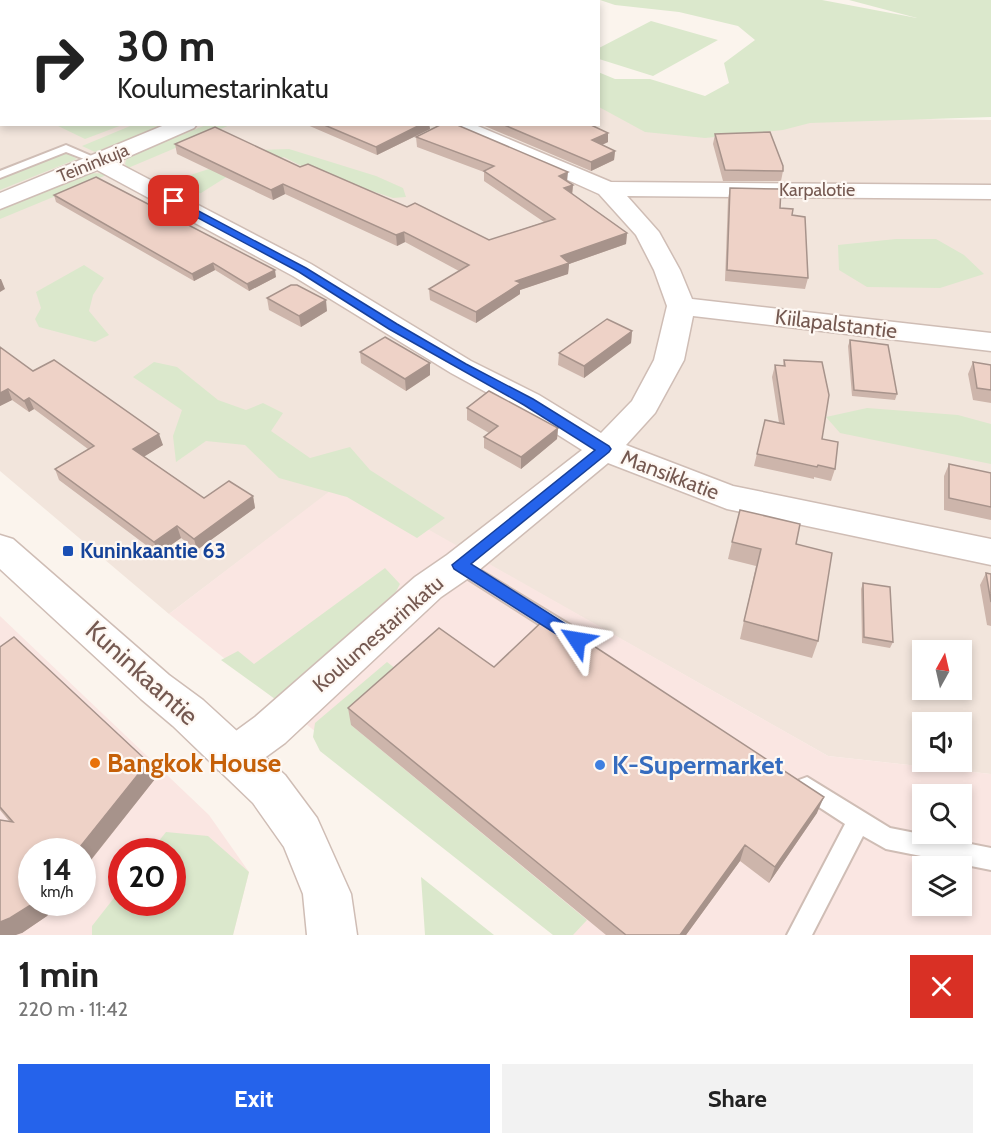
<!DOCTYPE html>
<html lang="en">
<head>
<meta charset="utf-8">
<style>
  :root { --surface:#fff; --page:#f2f2f2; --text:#222; --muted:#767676; --accent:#2563eb }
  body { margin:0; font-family:Cabin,sans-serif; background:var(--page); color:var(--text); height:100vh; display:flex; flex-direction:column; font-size:22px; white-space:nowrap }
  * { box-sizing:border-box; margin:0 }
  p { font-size:20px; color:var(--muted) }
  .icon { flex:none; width:33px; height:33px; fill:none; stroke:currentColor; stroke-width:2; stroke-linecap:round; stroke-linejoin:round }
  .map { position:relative; height:935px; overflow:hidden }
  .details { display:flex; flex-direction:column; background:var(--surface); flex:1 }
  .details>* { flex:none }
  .top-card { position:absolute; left:0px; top:0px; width:600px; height:126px; box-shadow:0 3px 9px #0003; background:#fff; color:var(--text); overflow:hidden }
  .needle { width:39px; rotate:8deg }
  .tools { position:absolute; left:912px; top:640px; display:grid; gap:12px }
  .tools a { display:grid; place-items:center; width:60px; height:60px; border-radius:0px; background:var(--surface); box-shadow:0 3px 9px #0003; font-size:30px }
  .speed { position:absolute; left:18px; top:838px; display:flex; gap:12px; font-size:30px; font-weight:700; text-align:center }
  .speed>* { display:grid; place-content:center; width:78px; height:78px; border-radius:50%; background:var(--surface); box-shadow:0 3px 9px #0003; line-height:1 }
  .speed small { font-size:15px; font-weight:400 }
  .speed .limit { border:9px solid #d22; background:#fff; color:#111 }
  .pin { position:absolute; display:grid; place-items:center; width:51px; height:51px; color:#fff; margin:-26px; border-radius:12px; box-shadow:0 3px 9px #0006 }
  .me { position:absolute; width:66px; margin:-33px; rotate:303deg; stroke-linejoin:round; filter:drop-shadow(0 0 4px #0008) }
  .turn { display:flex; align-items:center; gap:21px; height:126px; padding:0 18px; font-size:27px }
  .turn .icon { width:78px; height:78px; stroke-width:2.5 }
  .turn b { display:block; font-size:42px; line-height:51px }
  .round { display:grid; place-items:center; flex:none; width:63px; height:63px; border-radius:0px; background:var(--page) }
  .overview { display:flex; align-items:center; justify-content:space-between; height:102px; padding:0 18px }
  h1 { font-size:36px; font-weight:700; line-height:45px }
  .cta { display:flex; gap:12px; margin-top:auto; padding:12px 18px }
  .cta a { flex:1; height:69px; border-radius:0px; background:var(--accent); color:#fff; font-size:24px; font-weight:700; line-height:69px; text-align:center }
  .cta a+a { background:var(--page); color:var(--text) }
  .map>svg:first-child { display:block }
</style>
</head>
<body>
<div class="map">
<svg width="991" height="935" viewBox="0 0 991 935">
  <rect width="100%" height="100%" fill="#fbf4ed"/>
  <path fill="#f2e5dc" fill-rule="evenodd" d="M0 0H475L2 2V124H598L599 97 655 116 991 120V774L828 756 343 482 169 614 0 471ZM922 651H962V690H922ZM922 723H962V762H922Z"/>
  <path fill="#fae6e2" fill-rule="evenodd" d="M343 481 828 756 991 774V935H569L169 614ZM922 795H962V834H922ZM922 867H962V906H922Z
    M0 616 209 815 249 872 233 935H0ZM32 852H82V903H32ZM122 852H172V903H122Z"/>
  <path fill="#dbe8cc" d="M600 0H822L917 18 849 0H991V117L810 123 783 130 705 138 645 132 599 107 598 72 615 79H650L705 96 729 83 724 63 755 40 738 26 679 12 615 5Z
    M651 21 718 40 653 76 599 59V48Z
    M135 124 164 125 95 152 82 146Z
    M56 125H122L85 139Z
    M206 125H230L128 168 125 164 127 157Z
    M289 149 376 176 403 188 406 197 393 198 311 171 284 157 228 176 201 193 187 195 176 186 184 177 234 161 257 150Z
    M67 153 77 159 0 190V179Z
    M91 173 109 174 0 219V210Z
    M896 239H936L964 255 984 274 940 288 867 287 839 270 838 245Z
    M84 265 104 278 93 295 89 311 109 335 95 342 39 327 35 319 41 308 36 292Z
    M154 362 177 367 218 400 246 410 263 403 283 413 271 431 310 458 350 447 370 470 445 518 417 538 347 497 279 478 245 445 206 441 176 462 173 436 182 410 133 377Z
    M867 408 958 415 991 424V464L840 433 826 417Z
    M385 568 400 584 388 607 275 699 221 660 238 651 254 664Z
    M387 662 405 676 351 725 587 920 573 935H553L320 751 313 737 315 723Z
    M166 832 208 836 249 872 233 935H92V926L121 889 122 903H172V852H150Z
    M421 877 494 935H425Z"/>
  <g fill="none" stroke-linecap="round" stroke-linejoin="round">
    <g stroke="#cfbdb5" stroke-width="4">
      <path id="service" d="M66 145 103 161 97 164 66 152 0 178V171Z
        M460 558 570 625 573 630 570 635 563 638 556 635 454 570 451 565 454 560Z
        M807 777 890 828 991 848V870L886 849 863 836 812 935H787L845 824 799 794 796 787 799 780Z"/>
    </g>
    <g stroke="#cfbdb5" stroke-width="3">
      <path id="minor" d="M485 0H503L484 2Z
        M167 124H197L194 128 116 162 311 264 471 361 539 395 601 433 632 401 654 360 667 306 654 270 636 235 599 194 521 159 446 128 443 124H473L611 182 991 185V199L627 196 659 232 680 270 692 299 991 333V351L693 316 684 360 655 413 626 445 733 486 991 539V565L727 509 608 463 473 575 441 597 285 743 248 770 233 776 218 770 212 757 218 744 255 717 415 577 447 555 582 450 517 409 451 373 293 276 97 170 0 209V193Z"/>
    </g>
    <g stroke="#cfbdb5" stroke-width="3">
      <path id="tertiary" d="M0 535 13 539 169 675 203 700 285 775 317 818 351 894 357 935H307L303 894 284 847 253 803 173 726 141 699 0 569Z"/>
    </g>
    <use href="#service" fill="#fff" fill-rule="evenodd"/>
    <use href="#minor" fill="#fff" fill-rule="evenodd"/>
    <use href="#tertiary" fill="#fff" fill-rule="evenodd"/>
  </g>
  <path fill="#cdb5ab" d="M305 124H429L430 129 377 155Z
    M480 124H589L608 142 602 145 615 151 614 160 591 171Z
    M715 134 783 171 781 181H723L713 144Z
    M416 137 567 181 573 185 572 194 627 233 626 244 569 264 568 274 520 290V294L476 323 430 300 429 289 459 271 405 242 397 246 285 194 273 200 177 154 175 144 300 167 407 207 489 240 544 222 484 181V172L417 147Z
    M730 188 780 208 792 215 808 278 805 289 725 281 728 199Z
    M54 195 276 277 249 291 215 270 194 281 56 202Z
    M267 298 327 311 301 327 269 310Z
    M632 331 631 343 584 378 558 365 559 353Z
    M850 340 897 394 895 400 852 396 848 346Z
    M0 347 33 371 163 445 144 456 204 498 253 496 255 508 197 550 181 538 158 554 59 480 55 469 88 449 34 409 29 412 12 400 0 406Z
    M360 352 430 363V375L406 391 361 363Z
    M784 360 835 469 831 481 814 477V479L754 466 765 420 779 423 772 377 775 365 783 366Z
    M973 362 991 365V403L973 400 968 374Z
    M467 408 558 428 557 439 521 469 484 448V437L489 433 467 420Z
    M949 464 991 473V520L944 510V476Z
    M732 542 796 544 818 641 812 658 740 639 756 566 728 559Z
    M986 573 991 574V626L987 625 980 585Z
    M863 583 893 642 890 648 862 643 861 589Z
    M0 647 148 762 155 779 47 916 22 933 9 821 0 810Z
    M494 667 817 813 769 883 740 861 686 935H606L351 725 348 708Z"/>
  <path fill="#a7938b" d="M422 124H429L430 129 377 155 376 147Z
    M608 133V142L591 150 592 140Z
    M615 151 614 160 591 171V162Z
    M568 172 567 182 559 176Z
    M283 184 285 194 273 200 271 190Z
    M573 185 572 195 564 188Z
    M404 232 405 242 397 246 396 235Z
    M627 233 626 244 569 264 568 274 520 290V294L476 323V312L516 281 561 256Z
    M213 263 215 270 194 281 192 274Z
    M275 270 276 277 249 291 247 284Z
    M0 279H1L5 289 0 292Z
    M326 300 327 311 301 327 299 316Z
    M632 331 631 343 584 378V366Z
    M430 363V375L406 391 405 379Z
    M8 389 12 400 0 406V393Z
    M29 398 34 409 29 412 24 401Z
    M558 428 557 439 521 469V457Z
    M159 434 163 445 137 461 133 449Z
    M253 496 255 508 197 550 194 539Z
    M177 526 181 538 158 554 154 542Z
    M148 762 155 779 82 871V852H76Z
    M824 797 817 813 769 883 775 867Z
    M745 845 740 861 686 935H680Z
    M34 903H58L47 916 22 933 16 935H0V922Z"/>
  <path fill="#eed2c7" stroke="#a7938b" stroke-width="1.5" d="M322 124H422L376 147Z
    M442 124H455L568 172 559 176 573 185 564 188 627 233 561 256 569 263 516 281 521 283 476 312 429 289 469 265 404 232 396 235 283 184 271 190 175 144 215 127 300 167 308 164 407 207 415 203 489 240 555 219 484 171 494 166 416 137Z
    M502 124H589L608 133 592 140 615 151 591 162Z
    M770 132 783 166V171L725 170 715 134Z
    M96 177 275 270 247 284 213 263 192 274 54 195Z
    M730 188 781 189 780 208 793 209 792 215 805 217 808 278 727 270Z
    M291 285H297L326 300 299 316 267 298Z
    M607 319 632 331 584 366 559 353Z
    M385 337 430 363 405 379 360 352Z
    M850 340 888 345 897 394 854 390Z
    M0 347 33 371 54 360 159 434 133 449 204 498 229 481 253 496 194 539 177 526 154 542 55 469 94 446 29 398 24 401 8 389 0 393Z
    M784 360 822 362 829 395 822 439 838 442 835 469 818 465 817 467 757 454 765 420 784 424 775 365 785 366Z
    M973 362 991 365V390L977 388Z
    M489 391 558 428 521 457 484 437 498 426 467 408Z
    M949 464 991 473V507L949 498Z
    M740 510 800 524 796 544 832 553 818 641 744 621 761 549 732 542Z
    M986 573 991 574V602Z
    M863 583 890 587 893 642 864 637Z
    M548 616 824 797 775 867 745 845 680 935H626L348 708 439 628 494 667Z
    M14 637 148 762 76 852H32V903H34L10 918 0 922V820L13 822 0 807V647Z"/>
  <path fill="#2563eb" stroke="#184099" stroke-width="1.5" d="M174 198 306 268 397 324 466 364 533 399 609 446 611 449 609 452 471 564 583 635 585 640 583 644 577 646 572 644 454 569 452 565 595 450 524 405 389 329 299 272 170 203 169 201Z"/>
  <rect fill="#1a4fb4" stroke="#fef8f3" stroke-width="2" x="62" y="545" width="12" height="12" rx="3"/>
  <circle fill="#e8710a" stroke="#fef8f3" stroke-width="2" cx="95" cy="763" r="6"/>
  <circle fill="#3f7fe0" stroke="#fef8f3" stroke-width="2" cx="600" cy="765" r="6"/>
  <g text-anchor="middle" stroke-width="4.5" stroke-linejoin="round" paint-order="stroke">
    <g font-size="18" fill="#755951" stroke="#fef8f3">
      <text transform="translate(93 163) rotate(-22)" y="6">Teininkuja</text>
      <text x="817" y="196">Karpalotie</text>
    </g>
    <g font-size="21" fill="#755951" stroke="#fef8f3">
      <text transform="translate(836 324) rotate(7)" y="7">Kiilapalstantie</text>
      <text transform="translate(670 475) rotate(21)" y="7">Mansikkatie</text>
      <text transform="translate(378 634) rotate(-41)" y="7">Koulumestarinkatu</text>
    </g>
    <g font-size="21" font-weight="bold" fill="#164399" stroke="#fef8f3" text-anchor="start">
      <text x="80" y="558">Kuninkaantie 63</text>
    </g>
    <g font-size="26" fill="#755951" stroke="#fef8f3">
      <text transform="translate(142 673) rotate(42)" y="9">Kuninkaantie</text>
    </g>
    <g font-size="26" font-weight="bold" fill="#c56008" stroke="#fef8f3" text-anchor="start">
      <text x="107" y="772">Bangkok House</text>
    </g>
    <g font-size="26" font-weight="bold" fill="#366cbe" stroke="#fef8f3" text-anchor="start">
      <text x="612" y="774">K-Supermarket</text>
    </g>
  </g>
</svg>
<div class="tools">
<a><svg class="needle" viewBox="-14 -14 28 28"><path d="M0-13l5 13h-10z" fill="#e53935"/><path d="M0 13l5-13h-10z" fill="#767676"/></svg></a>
<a><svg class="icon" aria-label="sound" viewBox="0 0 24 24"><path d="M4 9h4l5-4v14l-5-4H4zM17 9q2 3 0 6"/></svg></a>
<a><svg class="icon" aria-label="search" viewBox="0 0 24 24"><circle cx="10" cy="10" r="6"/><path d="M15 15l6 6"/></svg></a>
<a><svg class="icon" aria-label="layers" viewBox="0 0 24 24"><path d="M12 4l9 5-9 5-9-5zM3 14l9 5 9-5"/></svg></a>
</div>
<div class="speed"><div>14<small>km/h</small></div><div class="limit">20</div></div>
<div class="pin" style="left:174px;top:201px;background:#d93025"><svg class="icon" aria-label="arrive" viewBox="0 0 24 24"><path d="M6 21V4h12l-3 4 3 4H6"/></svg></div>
<svg class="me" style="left:577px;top:640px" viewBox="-20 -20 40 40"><path d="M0-17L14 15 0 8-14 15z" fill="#2563eb" stroke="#fff" stroke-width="4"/></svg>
<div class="top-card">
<div class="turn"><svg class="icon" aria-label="right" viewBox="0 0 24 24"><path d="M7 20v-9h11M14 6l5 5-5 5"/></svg><div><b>30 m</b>Koulumestarinkatu</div></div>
</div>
</div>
<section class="details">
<div class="overview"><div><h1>1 min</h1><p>220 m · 11:42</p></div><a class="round" style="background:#d93025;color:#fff"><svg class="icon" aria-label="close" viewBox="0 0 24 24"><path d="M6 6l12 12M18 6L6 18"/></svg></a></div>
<div class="cta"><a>Exit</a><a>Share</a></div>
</section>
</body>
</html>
